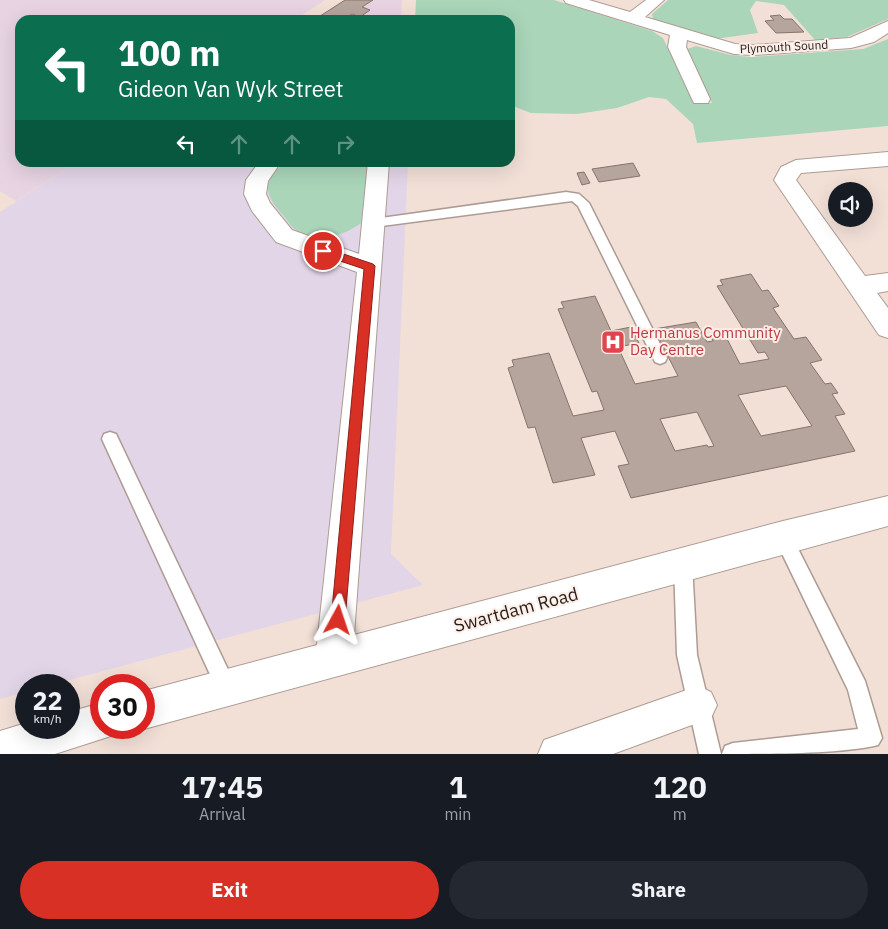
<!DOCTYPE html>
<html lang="en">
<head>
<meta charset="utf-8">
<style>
  :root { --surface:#171b24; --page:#242831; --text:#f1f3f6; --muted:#9ea1a6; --accent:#d93025 }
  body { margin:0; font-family:"IBM Plex Sans",sans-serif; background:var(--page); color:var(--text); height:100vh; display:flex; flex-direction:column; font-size:19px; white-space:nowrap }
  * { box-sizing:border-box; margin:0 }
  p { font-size:16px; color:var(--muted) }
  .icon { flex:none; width:28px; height:28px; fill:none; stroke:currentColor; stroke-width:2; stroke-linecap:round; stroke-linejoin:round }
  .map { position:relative; height:754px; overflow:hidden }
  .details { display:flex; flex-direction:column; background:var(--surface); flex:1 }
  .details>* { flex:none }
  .banner { position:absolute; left:15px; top:15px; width:500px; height:152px; border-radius:15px; box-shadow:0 5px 20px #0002; background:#0b6e4f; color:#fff; overflow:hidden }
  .tools { position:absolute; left:828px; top:182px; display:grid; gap:10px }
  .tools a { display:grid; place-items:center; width:45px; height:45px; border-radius:50%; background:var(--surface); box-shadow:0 5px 20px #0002; font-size:25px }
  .speed { position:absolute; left:15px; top:674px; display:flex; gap:10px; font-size:25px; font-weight:700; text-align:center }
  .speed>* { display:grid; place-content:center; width:65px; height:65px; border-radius:50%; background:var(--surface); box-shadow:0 5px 20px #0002; line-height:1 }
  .speed small { font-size:12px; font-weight:400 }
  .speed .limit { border:8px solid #d22; background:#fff; color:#111 }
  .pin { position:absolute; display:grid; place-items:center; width:42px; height:42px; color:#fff; margin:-21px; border:2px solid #fff; border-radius:50%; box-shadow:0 1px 5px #0007 }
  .me { position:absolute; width:55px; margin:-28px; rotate:5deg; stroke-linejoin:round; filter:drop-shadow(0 0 4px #0008) }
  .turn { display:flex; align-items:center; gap:18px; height:105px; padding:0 20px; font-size:22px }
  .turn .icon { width:65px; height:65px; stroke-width:2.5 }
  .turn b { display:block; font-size:35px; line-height:42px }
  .lanes { display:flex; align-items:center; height:48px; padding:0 20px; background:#0003; justify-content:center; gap:25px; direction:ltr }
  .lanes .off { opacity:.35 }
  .eta { display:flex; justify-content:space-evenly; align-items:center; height:85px; text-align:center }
  .eta b { font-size:30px; font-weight:700; line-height:35px }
  .action { display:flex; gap:10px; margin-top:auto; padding:10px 20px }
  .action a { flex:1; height:58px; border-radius:30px; background:var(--accent); color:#fff; font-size:20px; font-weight:700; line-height:58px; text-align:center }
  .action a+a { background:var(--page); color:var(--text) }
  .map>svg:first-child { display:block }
</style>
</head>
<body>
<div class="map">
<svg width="888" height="754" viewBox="0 0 888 754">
  <rect width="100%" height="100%" fill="#f2e0d7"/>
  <path fill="#e2d5e8" d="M75 163H408L391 554 423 585 51 685H26V692L0 699V212Z"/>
  <path fill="#e7d3e2" d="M0 0H325L295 20H20V162L75 163 16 201 0 191Z
    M373 0H402L401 20H342Z"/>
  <path fill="#aad5b9" d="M416 0H554L652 31 663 38 694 104 712 103 687 53V49L696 46 731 55 751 57 863 49 888 39V126L697 143 693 124 666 99 649 97 617 108 577 114 531 113 510 105V20H415Z
    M668 0H888V19L847 37 815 40 784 5 756 1 750 10 758 33 715 39 653 19 652 14Z
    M285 163H368L361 223C343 237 317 243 296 230 290 226 286 218 281 213 263 192 263 180 285 163Z"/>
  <path fill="#b6a59c" stroke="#84746c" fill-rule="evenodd" d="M345 0H373L362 7 370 10 360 17 352 14 342 20H314Z
    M780 15 784 19H792L804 32 776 33 765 21 774 20 770 16Z
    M633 163 640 176 599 182 592 169Z
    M584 172 590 183 582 185 577 173Z
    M751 274 762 291 768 290 779 306 773 308 794 339 806 337 822 360 810 363 825 384 831 383 838 393 832 394 845 414 835 416 855 451 631 498 618 466 629 464 615 431 581 438 595 475 553 483 535 427 528 428 508 368 514 366 512 360 549 353 573 416 604 410 597 391 592 392 558 309 564 308 561 302 595 296 611 331 631 327 639 343 618 347 635 384 678 376 654 329 696 322 707 342 713 341 711 337 725 335 740 364 769 359 765 352 758 353 717 286 723 285 720 280ZM786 386 812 426 761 436 738 395ZM697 412 714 446 708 447 707 445 675 451 660 419Z"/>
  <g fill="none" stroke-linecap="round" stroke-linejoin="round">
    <g stroke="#ad9c93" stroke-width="3">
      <path id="service" d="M566 192 579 194 589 203 667 358 665 362 660 364 655 362 578 206 572 201 374 227 368 223 374 219Z
        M110 432 116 434 233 680 236 687 233 694 226 697 219 694 102 439 104 434Z
        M783 528 789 531 865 681 882 738 878 745C843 754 763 754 722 754L725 746 733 743 858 729 848 690 774 537 777 531Z
        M683 555 689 558 692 564 697 655 721 754H699L677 655 674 564 677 558Z"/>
    </g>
    <g stroke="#ad9c93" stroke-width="2">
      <path id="minor" d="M564 0H589L630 12 646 0H664L645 17 735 44 754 45 850 38 888 21V33L874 42 851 48 754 55 734 54 687 40 686 47 710 99 708 103H694L692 99 668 47 670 35 566 3Z
        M888 152V166L801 173 796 180 865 276 888 273V291L877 293 888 308V338L879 335 774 180 781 167 796 160Z
        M259 162H281L268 181 266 194 270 203 292 230 359 254 368 162H389L354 635 783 521 888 496V526L144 729 141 728H144V691L317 645 357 272 276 242 252 211 244 194 246 180Z
        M698 686 711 692 717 705 711 718 613 754H538L544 740Z
        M101 703V728H118L114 735 55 754H0V731L26 723V728H69V712Z"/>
    </g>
    <use href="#service" fill="#fff" fill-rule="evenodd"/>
    <use href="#minor" fill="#fff" fill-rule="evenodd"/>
  </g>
  <path fill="#d93025" stroke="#8d1f18" d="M323 247 373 264 375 266 345 620 343 625 338 627 333 625 331 620 364 269 319 254V248Z"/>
  <defs>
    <g id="hospital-square" transform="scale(1.25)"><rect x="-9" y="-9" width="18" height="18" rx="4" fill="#e0444e" stroke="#fdeee7"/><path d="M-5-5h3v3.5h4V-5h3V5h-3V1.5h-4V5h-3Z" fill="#fff"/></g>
  </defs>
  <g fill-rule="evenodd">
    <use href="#hospital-square" x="613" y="342"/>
  </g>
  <g text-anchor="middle" stroke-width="4" stroke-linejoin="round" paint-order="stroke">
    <g font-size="12" fill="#231c19" stroke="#fdeee7">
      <text transform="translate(784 47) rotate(-3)" y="4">Plymouth Sound</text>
    </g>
    <g font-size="15" fill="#be3a42" stroke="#fdeee7" text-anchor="start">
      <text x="630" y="338">Hermanus Community<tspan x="630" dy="17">Day Centre</tspan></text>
    </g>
    <g font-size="18" fill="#231c19" stroke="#fdeee7">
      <text transform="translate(516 610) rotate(-15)" y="6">Swartdam Road</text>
    </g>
  </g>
</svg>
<div class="tools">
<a><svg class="icon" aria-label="sound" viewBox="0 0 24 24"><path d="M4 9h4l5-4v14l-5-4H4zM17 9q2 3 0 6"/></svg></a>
</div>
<div class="speed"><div>22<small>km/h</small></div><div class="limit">30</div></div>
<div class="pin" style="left:323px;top:251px;background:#d93025"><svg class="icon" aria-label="arrive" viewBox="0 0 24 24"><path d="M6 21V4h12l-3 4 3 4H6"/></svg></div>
<svg class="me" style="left:338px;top:620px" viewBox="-20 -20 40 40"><path d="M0-17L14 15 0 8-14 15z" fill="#d93025" stroke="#fff" stroke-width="4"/></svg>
<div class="banner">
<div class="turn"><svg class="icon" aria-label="left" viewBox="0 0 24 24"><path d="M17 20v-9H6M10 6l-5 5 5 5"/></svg><div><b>100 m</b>Gideon Van Wyk Street</div></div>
<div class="lanes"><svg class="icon" aria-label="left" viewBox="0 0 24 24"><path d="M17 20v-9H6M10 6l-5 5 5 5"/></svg><svg class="icon off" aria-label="ahead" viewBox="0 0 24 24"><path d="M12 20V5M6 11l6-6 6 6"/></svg><svg class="icon off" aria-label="ahead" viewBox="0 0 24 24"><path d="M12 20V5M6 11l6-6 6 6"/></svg><svg class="icon off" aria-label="right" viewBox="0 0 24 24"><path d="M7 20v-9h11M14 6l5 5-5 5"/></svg></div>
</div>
</div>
<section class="details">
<div class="eta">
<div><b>17:45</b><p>Arrival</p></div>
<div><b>1</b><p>min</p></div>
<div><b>120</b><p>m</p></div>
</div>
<div class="action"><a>Exit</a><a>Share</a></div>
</section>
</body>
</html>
